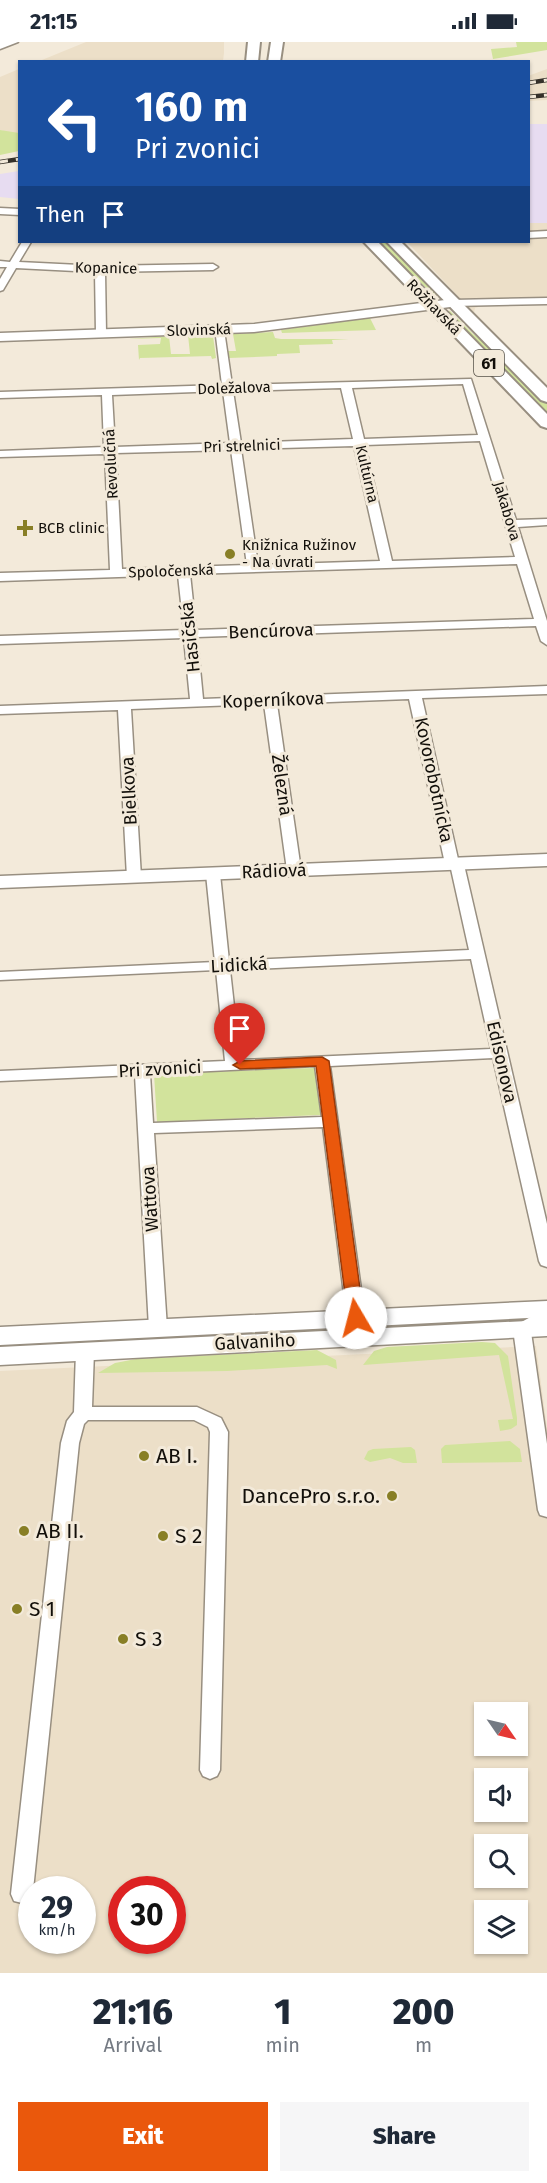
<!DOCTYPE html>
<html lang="en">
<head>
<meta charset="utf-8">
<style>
  :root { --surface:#fff; --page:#f6f6f7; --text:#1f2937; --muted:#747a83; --accent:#ea580c }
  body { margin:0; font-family:"Fira Sans",sans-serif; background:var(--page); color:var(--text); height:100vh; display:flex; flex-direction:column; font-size:22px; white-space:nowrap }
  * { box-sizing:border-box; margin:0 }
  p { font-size:20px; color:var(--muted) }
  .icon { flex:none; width:33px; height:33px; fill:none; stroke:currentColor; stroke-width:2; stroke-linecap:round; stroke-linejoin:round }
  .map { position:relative; height:1931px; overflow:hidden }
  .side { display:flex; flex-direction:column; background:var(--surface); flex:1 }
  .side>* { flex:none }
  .banner { position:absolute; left:18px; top:18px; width:512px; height:183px; border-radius:0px; box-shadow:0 2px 4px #0004; background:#1a4fa0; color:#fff; overflow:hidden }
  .needle { width:39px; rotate:124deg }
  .controls { position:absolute; left:474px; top:1660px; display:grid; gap:12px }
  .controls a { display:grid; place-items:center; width:54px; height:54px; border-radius:0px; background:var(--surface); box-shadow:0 2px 4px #0004; font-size:30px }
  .speed { position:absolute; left:18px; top:1834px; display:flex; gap:12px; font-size:30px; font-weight:700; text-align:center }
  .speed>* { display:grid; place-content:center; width:78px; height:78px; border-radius:50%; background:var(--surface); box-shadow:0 2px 4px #0004; line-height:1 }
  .speed small { font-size:15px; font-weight:400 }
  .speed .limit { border:9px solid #d22; background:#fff; color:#111 }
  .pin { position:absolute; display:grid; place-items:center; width:51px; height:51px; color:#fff; margin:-62px -26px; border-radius:50% 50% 50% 0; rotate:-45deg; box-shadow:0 0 6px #0007 }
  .pin .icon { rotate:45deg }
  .me { position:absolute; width:66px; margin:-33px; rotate:352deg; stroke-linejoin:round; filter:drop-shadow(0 0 4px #0008) }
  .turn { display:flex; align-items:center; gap:21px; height:126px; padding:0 18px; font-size:27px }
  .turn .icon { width:78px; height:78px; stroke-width:2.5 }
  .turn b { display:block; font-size:42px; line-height:51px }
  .then { display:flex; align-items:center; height:57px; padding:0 18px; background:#0003; gap:12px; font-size:22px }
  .eta { display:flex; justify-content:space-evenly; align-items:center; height:102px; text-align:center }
  .eta b { font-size:36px; font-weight:800; line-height:42px }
  .action { display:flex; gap:12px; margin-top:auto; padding:12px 18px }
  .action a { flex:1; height:69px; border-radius:0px; background:var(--accent); color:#fff; font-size:24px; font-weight:800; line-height:69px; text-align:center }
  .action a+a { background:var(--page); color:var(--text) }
  .status { display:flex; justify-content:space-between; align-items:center; height:42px; padding:0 30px; background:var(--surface); direction:ltr }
  .status svg { height:16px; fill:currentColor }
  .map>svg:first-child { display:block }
</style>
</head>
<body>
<div class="status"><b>21:15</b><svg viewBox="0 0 49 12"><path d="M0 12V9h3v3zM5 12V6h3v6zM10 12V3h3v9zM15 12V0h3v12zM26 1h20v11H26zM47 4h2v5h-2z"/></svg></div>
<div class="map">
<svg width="547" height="1931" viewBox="0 0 547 1931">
  <rect width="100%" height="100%" fill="#f3eada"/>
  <path fill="#e7dcf1" d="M528 82H547V181H528Z
    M19 129V157L0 155V132Z"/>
  <path fill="#ecdfc8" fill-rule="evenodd" d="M86 0H224V11L223 19 37 20Z
    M19 27V91L14 92 0 88V35Z
    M547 27V58L528 59V34Z
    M528 181H547V261L488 262 475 266 474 271 407 200H528Z
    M536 1304 547 1386V1931H0V1329ZM484 1671H518V1704H484ZM484 1737H518V1770H484ZM484 1803H518V1836H484ZM32 1848H82V1899H32ZM122 1848H172V1899H122ZM484 1869H518V1902H484Z"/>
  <path fill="#d2e39c" d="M516 0H547V8L493 17 491 7 517 5Z
    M0 88 19 91V109L0 113Z
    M377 200H387L440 253H434Z
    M450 269 473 292 495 309 547 362V374L445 270Z
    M370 276 376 288 282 291 281 288Z
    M273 290 275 296 281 297H349L332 298 333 302 299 303 300 311 277 312V314L229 316 228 309H236L233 292Z
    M188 293 213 294 216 316 212 317 211 314 140 316 139 318 138 303 160 302 161 296 128 297 169 294 171 312H190Z
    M314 1026 321 1073 157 1080 154 1032Z
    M506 1276V1280L0 1307V1301Z
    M482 1300 495 1301 508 1314 517 1376V1383L511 1387 500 1389 498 1378 513 1377 499 1313 363 1323 374 1309 387 1305Z
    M317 1308 336 1318 337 1327 327 1323 227 1329 98 1331 115 1321 136 1317Z
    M510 1399 520 1407 522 1420 442 1421 441 1407 445 1403Z
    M411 1405 415 1408 417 1421H403L390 1416 370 1420 364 1417 368 1409 373 1407Z"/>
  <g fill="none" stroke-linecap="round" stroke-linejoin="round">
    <g stroke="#988f81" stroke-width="3">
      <path id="street" d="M0 166 20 167V173L0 172Z
        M547 189V195L528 196V190Z
        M22 200H31L19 220 100 224 213 222 218 225 213 228 105 230 106 291 101 294 96 291 95 230 16 226 3 248 0 249V237L7 225H0V219L10 220Z
        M547 256V262L453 264 448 261 453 258Z
        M215 286 224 288 232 343 471 337 516 478 547 477V483L518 485 547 579V603L541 599 536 584 197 595 203 657 547 644V652L422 656 458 817 465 827 547 1182V1225L541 1223 539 1219 493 1016 330 1024 365 1276 362 1280H350L347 1276 323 1085 154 1091 167 1286 164 1290H152L149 1286 135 1033 0 1039V1029L225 1019 216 928 0 938V930L215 920 206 832 213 828 220 832 229 919 469 908 451 827 444 817 409 657 277 662 301 828 294 832 287 828 264 662 131 667 141 835 134 839 127 835 118 668 0 672V664L190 657 184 596 0 602V594L184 588 178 533 0 539V531L110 528 105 412 0 415V409L104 405 102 353 0 356V350L222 343ZM463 342 478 393 364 397 352 346ZM341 346 353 397 241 401 233 349ZM223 349 230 401 115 405 112 353ZM480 399 515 515 392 519 365 403ZM354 404 380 519 258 523 241 407ZM231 408 247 523 122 527 116 411ZM517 522 534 577 196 588 190 532ZM471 917 491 1007 240 1018 230 928ZM315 1024 322 1075 153 1081 150 1032Z
        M547 1266V1280L531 1290 547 1402V1475L540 1473 538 1468 513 1287 516 1283Z
        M85 1303 91 1305 94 1309 92 1365H197L221 1376 228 1390 220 1728 217 1734 210 1737 203 1734 200 1728 210 1390 208 1385 194 1378H88L84 1382 79 1401 33 1848 30 1859 22 1861 14 1859 11 1852 61 1401 67 1379 74 1370 76 1309 79 1305Z"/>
    </g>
    <g stroke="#988f81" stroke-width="3">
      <path id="secondary" d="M0 0H18L0 7Z
        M453 257 460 261 458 264 254 290 0 299V291L254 282Z
        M547 812V824L0 846V834Z
        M547 1259V1275L0 1303V1285Z
        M547 1278V1294L0 1323V1305Z"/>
    </g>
    <g stroke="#988f81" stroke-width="4">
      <path id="primary" d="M248 0H260L258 20H246Z
        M271 0H283L280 20H268Z
        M364 200H378L547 372V386L541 384Z
        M387 200H401L547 346V360L541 358Z"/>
    </g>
    <use href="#street" fill="#fff" fill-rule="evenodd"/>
    <use href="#secondary" fill="#fff" fill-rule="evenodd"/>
    <use href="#primary" fill="#fff" fill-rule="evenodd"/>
    <g stroke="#343029" stroke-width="4.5">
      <path id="rail" d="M528 41 547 38
        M528 55 547 53
        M0 120 20 117"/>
    </g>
    <use href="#rail" stroke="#f3eada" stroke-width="3" stroke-dasharray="8" stroke-linecap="butt"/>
  </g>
  <path fill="#ea580c" stroke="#983908" stroke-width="1.5" d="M322 1015 329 1019 364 1276 362 1280H351L348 1276 316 1024 240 1027 233 1023 240 1019Z"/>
  <g fill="#887f26" stroke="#f3eada" stroke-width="2">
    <path d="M22 477h6v6h6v6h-6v6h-6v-6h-6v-6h6z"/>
    <circle cx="230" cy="512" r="6"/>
    <circle cx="144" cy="1414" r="6"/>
    <circle cx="392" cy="1454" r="6"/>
    <circle cx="24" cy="1489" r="6"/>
    <circle cx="163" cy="1494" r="6"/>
    <circle cx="17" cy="1567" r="6"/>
    <circle cx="123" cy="1597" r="6"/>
  </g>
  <g text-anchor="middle" stroke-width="6" stroke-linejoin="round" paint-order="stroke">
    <g font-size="15" fill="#120f0a" stroke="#f3eada">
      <text transform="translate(106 226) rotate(1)" y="5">Kopanice</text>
      <text transform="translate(434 265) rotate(46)" y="5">Rožňavská</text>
      <text transform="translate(199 288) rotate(-2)" y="5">Slovinská</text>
      <text transform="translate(234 346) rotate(-2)" y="5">Doležalova</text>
      <text transform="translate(242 404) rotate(-2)" y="5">Pri strelnici</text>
      <text transform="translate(111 422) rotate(-93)" y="5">Revolučná</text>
      <text transform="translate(367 432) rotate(77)" y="5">Kultúrna</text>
      <text transform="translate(507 469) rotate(73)" y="5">Jakabova</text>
      <text transform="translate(171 529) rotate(-2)" y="5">Spoločenská</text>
    </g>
    <g font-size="15" fill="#120f0a" stroke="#f3eada" text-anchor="start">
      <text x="38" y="491">BCB clinic</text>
      <text x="242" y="508">Knižnica Ružinov<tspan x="242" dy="17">- Na úvrati</tspan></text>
    </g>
    <rect fill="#f3eada" stroke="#565148" stroke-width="1.5" x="474" y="308" width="30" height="26" rx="4.5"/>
    <g font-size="16" font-weight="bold" fill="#120f0a">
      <text x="489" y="327">61</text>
    </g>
    <g font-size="18" fill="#120f0a" stroke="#f3eada">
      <text transform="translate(271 589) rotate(-2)" y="6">Bencúrova</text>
      <text transform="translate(190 595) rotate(-96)" y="6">Hasičská</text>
      <text transform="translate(273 658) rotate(-2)" y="6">Koperníkova</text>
      <text transform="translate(434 738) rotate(78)" y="6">Kovorobotnícka</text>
      <text transform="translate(282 743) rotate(82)" y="6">Železná</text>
      <text transform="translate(129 749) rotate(-93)" y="6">Bielkova</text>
      <text transform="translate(274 829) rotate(-2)" y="6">Rádiová</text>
      <text transform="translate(239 923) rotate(-3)" y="6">Lidická</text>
      <text transform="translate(502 1020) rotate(77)" y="6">Edisonova</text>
      <text transform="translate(160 1027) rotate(-3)" y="6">Pri zvonici</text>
      <text transform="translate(150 1157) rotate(-94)" y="6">Wattova</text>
      <text transform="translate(255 1300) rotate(-3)" y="6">Galvaniho</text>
    </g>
    <g font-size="21" fill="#120f0a" stroke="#f3eada" text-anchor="start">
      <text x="156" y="1421">AB I.</text>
      <text x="380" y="1461" text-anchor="end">DancePro s.r.o.</text>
      <text x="36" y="1496">AB II.</text>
      <text x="175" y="1501">S 2</text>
      <text x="29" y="1574">S 1</text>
      <text x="135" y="1604">S 3</text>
    </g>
  </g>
</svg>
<div class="controls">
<a><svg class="needle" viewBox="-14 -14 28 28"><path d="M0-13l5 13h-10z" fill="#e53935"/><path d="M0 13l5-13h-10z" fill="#747a83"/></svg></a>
<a><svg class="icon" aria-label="sound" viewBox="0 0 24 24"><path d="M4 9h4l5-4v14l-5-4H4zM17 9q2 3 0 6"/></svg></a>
<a><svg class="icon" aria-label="search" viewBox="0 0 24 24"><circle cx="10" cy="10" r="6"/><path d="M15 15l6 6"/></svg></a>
<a><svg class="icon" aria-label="layers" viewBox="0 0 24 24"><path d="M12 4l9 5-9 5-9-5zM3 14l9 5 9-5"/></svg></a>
</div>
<div class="speed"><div>29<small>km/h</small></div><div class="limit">30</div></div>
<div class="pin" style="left:240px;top:1023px;background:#d93025"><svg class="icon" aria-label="arrive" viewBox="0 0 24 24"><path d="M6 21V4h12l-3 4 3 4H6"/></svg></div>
<svg class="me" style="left:356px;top:1276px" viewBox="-20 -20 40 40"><circle r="19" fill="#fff"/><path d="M0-13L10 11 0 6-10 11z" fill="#ea580c"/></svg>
<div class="banner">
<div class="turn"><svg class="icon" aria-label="left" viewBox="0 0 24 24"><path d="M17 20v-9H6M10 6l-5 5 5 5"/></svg><div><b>160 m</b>Pri zvonici</div></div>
<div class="then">Then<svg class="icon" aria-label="arrive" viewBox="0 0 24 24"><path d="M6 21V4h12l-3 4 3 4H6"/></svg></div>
</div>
</div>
<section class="side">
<div class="eta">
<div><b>21:16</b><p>Arrival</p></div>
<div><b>1</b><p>min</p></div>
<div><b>200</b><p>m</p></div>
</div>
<div class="action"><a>Exit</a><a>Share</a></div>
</section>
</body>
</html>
